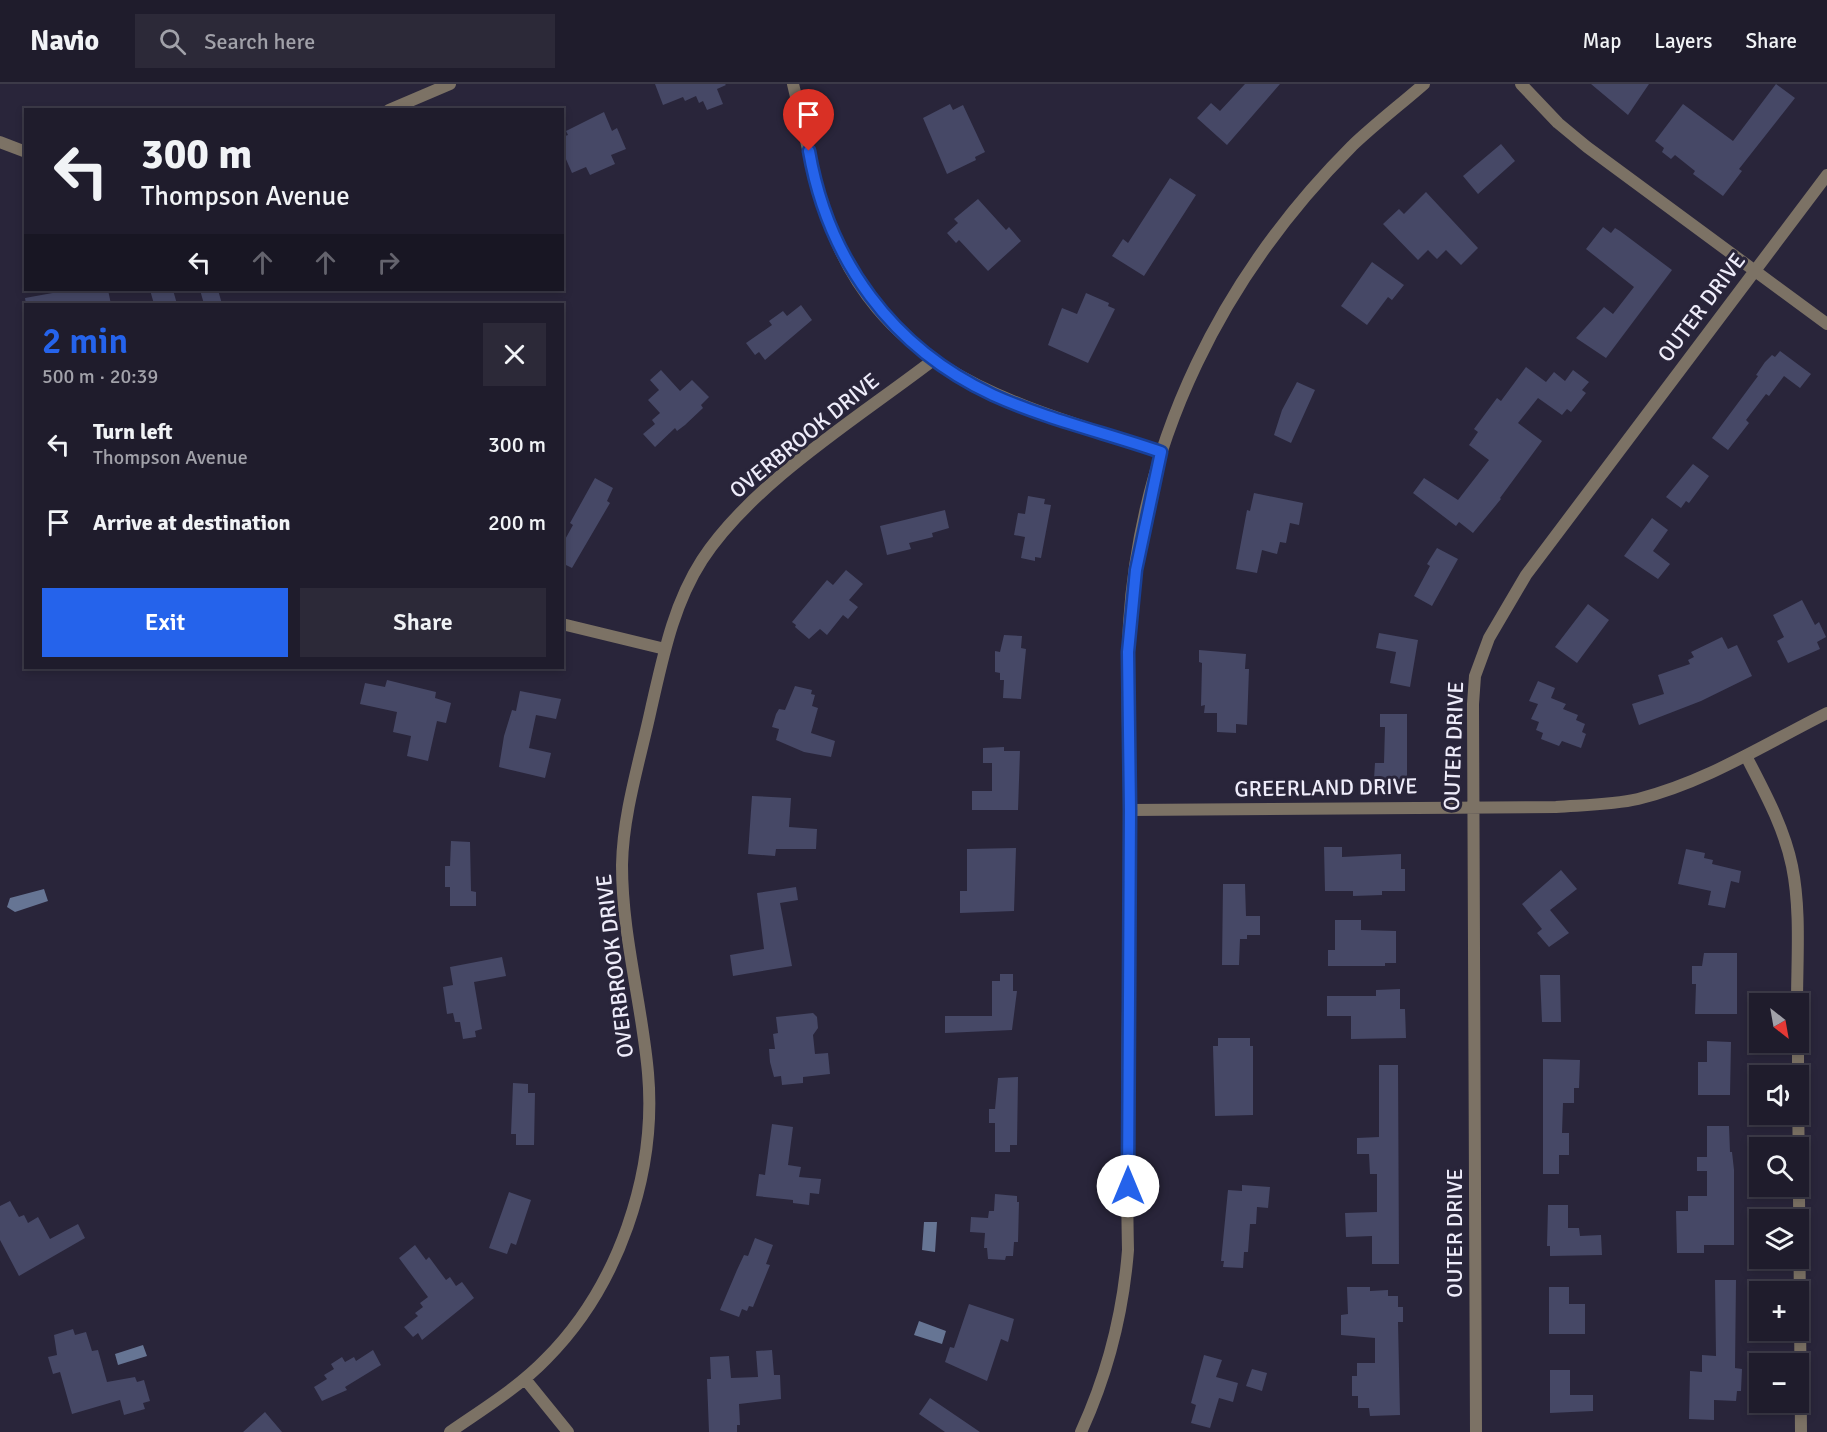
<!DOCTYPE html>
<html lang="en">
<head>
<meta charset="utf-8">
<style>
  :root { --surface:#1f1c2c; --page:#2c2938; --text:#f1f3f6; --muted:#a1a1a9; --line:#3c3a48; --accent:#2563eb }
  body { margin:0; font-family:Signika,sans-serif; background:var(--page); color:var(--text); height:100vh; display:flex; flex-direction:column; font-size:22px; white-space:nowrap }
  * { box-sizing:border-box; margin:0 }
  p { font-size:20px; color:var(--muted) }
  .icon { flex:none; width:33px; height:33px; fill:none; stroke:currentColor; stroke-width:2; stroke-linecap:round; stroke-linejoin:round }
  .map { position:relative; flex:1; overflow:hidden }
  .details { position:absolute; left:24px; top:219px; width:540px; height:366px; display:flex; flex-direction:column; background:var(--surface); border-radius:0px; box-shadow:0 3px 9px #0003,0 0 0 2px var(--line) }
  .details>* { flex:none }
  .hud { position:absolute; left:24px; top:24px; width:540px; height:183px; border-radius:0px; box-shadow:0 3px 9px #0003,0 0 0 2px var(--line); background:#1f1c2c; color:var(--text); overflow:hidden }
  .needle { width:39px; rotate:149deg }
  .buttons { position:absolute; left:1749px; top:909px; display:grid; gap:12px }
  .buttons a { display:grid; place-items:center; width:60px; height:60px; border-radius:0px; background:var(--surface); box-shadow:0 3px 9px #0003,0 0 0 2px var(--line); font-size:30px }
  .pin { position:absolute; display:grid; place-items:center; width:51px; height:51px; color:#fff; margin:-62px -26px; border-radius:50% 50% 50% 0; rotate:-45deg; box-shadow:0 0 6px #0007 }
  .pin .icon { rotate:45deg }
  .me { position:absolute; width:66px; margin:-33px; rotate:0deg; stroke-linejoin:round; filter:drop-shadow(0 0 4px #0008) }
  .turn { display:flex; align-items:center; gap:21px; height:126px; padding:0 18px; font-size:27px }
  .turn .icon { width:78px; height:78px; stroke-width:2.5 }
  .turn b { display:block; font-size:42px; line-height:51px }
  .lanes { display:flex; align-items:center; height:57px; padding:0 18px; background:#0003; justify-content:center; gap:30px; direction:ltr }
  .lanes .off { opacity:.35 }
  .round { display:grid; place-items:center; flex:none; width:63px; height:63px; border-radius:0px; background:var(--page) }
  .overview { display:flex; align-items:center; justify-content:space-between; height:102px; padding:0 18px }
  h1 { font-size:36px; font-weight:600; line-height:45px; color:var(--accent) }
  .action { display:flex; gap:12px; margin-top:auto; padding:12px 18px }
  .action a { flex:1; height:69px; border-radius:0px; background:var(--accent); color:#fff; font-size:24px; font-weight:600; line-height:69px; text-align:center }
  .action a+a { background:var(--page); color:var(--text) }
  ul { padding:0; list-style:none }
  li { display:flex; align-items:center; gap:18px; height:78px; padding:0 18px }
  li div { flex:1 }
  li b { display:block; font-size:22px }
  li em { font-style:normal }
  header { display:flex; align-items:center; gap:36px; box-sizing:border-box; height:84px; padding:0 30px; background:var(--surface); border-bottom:2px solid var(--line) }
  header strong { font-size:28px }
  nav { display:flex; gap:33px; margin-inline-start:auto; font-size:21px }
  .search { width:420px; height:54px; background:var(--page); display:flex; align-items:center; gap:15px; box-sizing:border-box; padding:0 21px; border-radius:0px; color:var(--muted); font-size:22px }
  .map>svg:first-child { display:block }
</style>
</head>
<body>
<header>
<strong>Navio</strong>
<div class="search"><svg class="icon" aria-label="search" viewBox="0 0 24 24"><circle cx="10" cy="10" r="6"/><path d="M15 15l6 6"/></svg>Search here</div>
<nav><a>Map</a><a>Layers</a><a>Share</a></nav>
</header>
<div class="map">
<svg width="1827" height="1348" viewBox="0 0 1827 1348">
  <rect width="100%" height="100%" fill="#29253a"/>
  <path fill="#667594" d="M44 805 48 817 15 828 7 823 10 814Z
    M924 1138H937L935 1168 922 1166Z
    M919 1237 946 1247 942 1260 914 1251Z
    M143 1261 147 1272 118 1281 115 1270Z"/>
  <path fill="#464866" d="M655 0H725L726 1 717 5 723 20 707 26 703 17 699 19 696 12 685 17 683 13 663 21Z
    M1245 0H1280L1227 61 1197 34 1211 19 1220 27Z
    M1591 0H1649L1628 31Z
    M1776 0 1795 14 1739 85 1742 87 1723 112 1693 90 1695 87 1675 71 1671 75 1662 68 1664 64 1655 57 1683 20 1733 57Z
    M950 20 953 26 963 21 985 68 975 73 976 76 947 90 923 34Z
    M604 28 612 47 617 44 626 65 611 71 615 80 590 91 586 83 572 89 562 66V53L568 51 566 47Z
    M1501 60 1515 77 1478 110 1463 92Z
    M1170 94 1196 111 1144 192 1112 172 1123 155 1128 159Z
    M1426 108 1478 164 1461 181 1446 166 1437 175 1428 166 1418 176 1383 140 1399 125 1404 130Z
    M978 115 1006 146 1009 143 1021 157 988 187 959 156 956 159 947 149 958 139 954 135Z
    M1603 143 1611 149 1615 144 1620 147 1672 186 1606 274 1576 254 1604 223 1613 230 1634 203 1586 165Z
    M1372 178 1404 201 1392 216 1388 213 1367 241 1341 222Z
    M69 206H108L111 220H26L25 214Z
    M150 206H173L177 220H154Z
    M200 206H218L222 220H204Z
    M1086 209 1109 219 1108 222 1115 225 1088 279 1048 261 1062 224 1077 230Z
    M801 221 812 236 765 276 759 268 755 271 746 259 772 241 769 237 783 227 787 232Z
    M1780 267 1811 290 1800 304 1784 292 1769 312 1766 310 1746 336 1749 339 1728 366 1712 354 1758 292 1756 291 1765 278 1772 271 1775 273Z
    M1526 283 1546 298 1554 288 1565 297 1573 286 1589 298 1582 306 1586 309 1571 328 1567 325 1562 331 1538 314 1518 339 1542 357 1500 414 1501 415 1473 449 1459 438 1456 442 1413 409 1424 394 1458 416 1489 376 1469 361 1478 348 1474 345 1497 314 1501 317Z
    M661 286 680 307 692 296 709 313 701 321 703 324 685 341 677 347 675 344 655 363 643 350 655 340 652 336 660 329 648 316 659 306 650 296Z
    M1297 298 1315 306 1291 359 1274 351 1282 326Z
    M1693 380 1709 392 1689 419 1686 417 1681 424 1666 413Z
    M595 394 613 404 607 417 610 419 572 484 562 479V461L573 441 570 439Z
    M1254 409 1303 419 1299 441 1290 439 1286 459 1280 458 1277 470 1262 466 1257 489 1236 485 1247 426 1250 427Z
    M1028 412 1045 415 1044 420 1051 421 1041 474 1035 473V477L1021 474 1025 453 1014 451 1018 429 1025 430Z
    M945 426 949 444 932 449 933 453 909 459 911 465 887 471 880 442Z
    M1652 434 1668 446 1653 467 1670 480 1658 495 1624 472Z
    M1437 464 1458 475 1432 522 1414 512 1430 482 1427 480Z
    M846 486 863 500 849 516 858 523 848 535 843 531 827 551 820 545 809 555 795 543 796 541 792 538 827 496 833 501Z
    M1802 516 1815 541 1819 538 1826 553 1817 558 1820 565 1788 579 1777 557 1784 553 1773 531Z
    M1588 520 1609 536 1577 579 1555 563Z
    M1379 549 1418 556 1410 603 1390 599 1396 568 1376 564Z
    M1004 551 1022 552 1021 564 1026 565 1021 615 1003 614 1004 596H1000V589L995 588V567L1000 568Z
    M1722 553 1728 565 1737 561 1752 592 1701 617 1639 641 1632 620 1664 610 1658 591 1690 580 1688 576 1694 573 1691 568Z
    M1199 566 1246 570 1245 585H1249L1247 641 1236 640V649L1217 648V629H1204L1205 621 1201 622 1202 579 1199 578Z
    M387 596 436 608 435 614 451 619 446 639 437 637 428 677 407 672 411 652 393 648 397 628 360 620 365 599 385 603Z
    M1538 597 1555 604 1551 614 1566 620 1563 625 1578 631 1576 636 1585 640 1582 648 1586 650 1581 664 1562 657 1559 662 1541 655 1543 649 1536 646 1539 638 1531 635 1538 620 1529 617Z
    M795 602 812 606 811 610 815 611 812 622 818 624 811 649 835 657 831 673 804 668 776 656 779 645 772 643 776 630 779 625 785 626Z
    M520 607 561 615 556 635 536 631 529 664 551 669 545 694 499 683 504 652 512 626 516 627Z
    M1380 630H1407V695H1374L1375 679H1384L1385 643H1380Z
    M1004 663V667H1020L1018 726H972V707H992V679H983V664Z
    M752 712 791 714 789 743 817 745 816 765H776L775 772 748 770Z
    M451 757 470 758 471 807 476 808V822H450V803H445V782H450Z
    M1324 763H1342V773L1401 770V785H1405V807H1382V811L1353 812V807H1325Z
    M1016 764 1014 827 960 829V807H967V765Z
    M1686 765 1705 769 1704 774 1713 776 1712 780 1741 787 1739 799 1731 797 1725 824 1708 821 1711 807 1678 800Z
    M1561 786 1577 805 1550 826 1569 849 1549 863 1537 849 1542 845 1522 820Z
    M1223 800H1245L1246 832H1260V851H1247V855H1240L1239 881H1222Z
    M796 803 798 816 780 819 792 882 733 892 730 871 764 865 757 809Z
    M1335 836H1361V846L1396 847V879H1385V882H1328V866H1335Z
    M1704 869H1737V930H1695L1696 900H1692V882H1702Z
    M502 873 506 892 474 898 482 945 475 947 476 953 463 955 460 938H455L453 929 447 930 443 903 453 901 450 883Z
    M1000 890H1013V907H1017L1012 946 945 949V932H992V897H1000Z
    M1540 891H1560L1561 938H1542Z
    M1400 905V925H1405L1406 954 1351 955V932H1327V912H1376V906Z
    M813 929 817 933 818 944 813 951 815 970 828 969 830 990 803 993V999L782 1001 781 992 774 993 770 978 769 965H775L773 950 778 949 776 933Z
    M1218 954H1250V962H1253V1031L1215 1032 1213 962H1218Z
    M1707 957 1731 958 1730 1011H1698V978H1707Z
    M1543 975 1580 976 1579 1004H1574V1019H1563L1562 1049H1569V1071H1559V1090H1543Z
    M1379 981H1398L1399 1180H1372V1152L1346 1153 1345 1129 1377 1128V1090H1370L1369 1070H1357V1054L1379 1053Z
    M1018 993 1017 1061H1010V1068H995V1039H989V1025H995L998 994Z
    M513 999 528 1000V1009H535L534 1061H516V1050H511Z
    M772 1040 793 1043 788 1081 801 1083 799 1093 821 1095 819 1110 810 1109 809 1121 793 1119V1116L756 1112 759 1090 765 1091Z
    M1707 1042H1729L1730 1068H1732L1734 1086V1161H1704V1169H1677L1676 1127H1688V1112H1707V1087H1697V1073H1707Z
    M1242 1101 1270 1103 1268 1124 1257 1123 1256 1140H1250L1248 1168H1244L1243 1184 1223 1183 1224 1177H1221L1228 1106 1242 1107Z
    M509 1108 531 1116 516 1161 511 1159 507 1170 489 1164Z
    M995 1110 1017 1112V1118H1019L1018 1158H1014L1013 1172H1006L1005 1176 988 1175 987 1164H984L985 1149 970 1148 971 1133 988 1134 989 1127H994Z
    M10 1117 19 1133 24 1131 28 1139 38 1133 50 1155 78 1140 85 1154 19 1192 0 1156V1122Z
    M1548 1121H1568V1144H1579L1580 1152 1601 1151 1602 1171 1550 1172V1162H1547Z
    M755 1154 773 1161 766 1180 770 1181 753 1223 749 1222 747 1227 742 1225 739 1233 720 1226 737 1186 744 1171 748 1172Z
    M415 1161 426 1176 429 1173 446 1196 450 1193 456 1202 462 1198 474 1214 422 1256 418 1249 413 1253 404 1243 418 1232 415 1229 423 1223 420 1219 428 1213 399 1174Z
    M1715 1196H1736L1735 1284 1742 1285 1741 1307H1737L1736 1317 1714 1316V1336L1689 1335 1690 1287 1702 1288V1271L1716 1272Z
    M1347 1203H1370V1207L1388 1206V1212H1398V1223H1403V1238H1398L1400 1331 1370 1332 1369 1324H1358V1312H1352V1292H1357V1279H1375V1254L1341 1251V1231L1348 1230Z
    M1549 1203H1569V1220H1585V1250H1549Z
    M969 1220 1014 1235 1008 1258 1001 1255 987 1297 945 1278 950 1263 954 1264Z
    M73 1245 75 1251 86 1248 92 1267 98 1266 107 1298 135 1293 137 1298 144 1296 150 1317 143 1319 145 1325 124 1331 120 1316 72 1330 60 1288 53 1290 48 1273 57 1271 54 1251Z
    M373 1266 381 1281 345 1303 347 1306 322 1317 314 1303 327 1295 324 1291 334 1285 331 1280 342 1273 345 1278 354 1273 356 1277Z
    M772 1266 774 1291H780L781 1315 739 1320 740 1341H737V1348H709L707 1295H711L710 1273 729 1272 731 1294 758 1293 756 1267Z
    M1204 1271 1222 1276 1216 1293 1238 1299 1233 1318 1219 1314 1210 1344 1191 1339 1196 1321 1191 1319Z
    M1252 1285 1267 1289 1262 1307 1246 1302Z
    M1550 1286H1570V1311H1593V1327L1550 1329Z
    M930 1314 980 1348H945L919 1330Z
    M265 1328 282 1348H243Z"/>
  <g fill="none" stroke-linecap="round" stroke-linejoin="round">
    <path stroke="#7c7265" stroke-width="12" d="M793 0C804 45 812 92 828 137 884 293 1021 321 1161 368
      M1521 0 1558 39 1587 63 1827 240
      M389 26 450 0
      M0 58 26 68
      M562 540 665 565
      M1746 672C1764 707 1784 743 1792 782 1801 826 1797 874 1797 920
      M1130 726 1556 723C1583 721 1612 721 1638 715 1706 698 1765 660 1827 629
      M1798 958V992
      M1798 992 1801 1348
      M525 1295 568 1348
      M450 1348C483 1325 518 1304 546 1275 618 1203 657 1090 648 989 642 920 622 852 622 781 623 729 640 676 651 625 663 573 673 521 702 476 752 399 859 333 932 277
      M1081 1348C1108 1289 1123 1230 1128 1166 1125 1031 1129 895 1130 760 1130 687 1125 613 1129 539 1141 355 1223 191 1352 62 1375 40 1400 21 1424 0
      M1476 1348 1473 620 1475 592 1489 554 1526 491 1827 91"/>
  </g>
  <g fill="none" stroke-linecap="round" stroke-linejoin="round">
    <g stroke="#184099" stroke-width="15">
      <path id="route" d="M809 67C828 176 892 264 993 311 1046 335 1106 349 1161 368L1136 486 1128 568 1130 726 1128 1102"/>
    </g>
    <use href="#route" stroke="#2563eb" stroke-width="10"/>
  </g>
  <g text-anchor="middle" stroke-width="6" stroke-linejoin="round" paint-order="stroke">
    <g font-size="22" fill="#eeecfa" stroke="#29253a">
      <text transform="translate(1701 223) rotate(-53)" y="8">OUTER DRIVE</text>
      <text transform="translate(804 351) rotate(-39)" y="8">OVERBROOK DRIVE</text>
      <text transform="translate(1453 662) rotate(-88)" y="8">OUTER DRIVE</text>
      <text transform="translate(1326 703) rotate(-1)" y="8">GREERLAND DRIVE</text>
      <text transform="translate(614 882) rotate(-97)" y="8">OVERBROOK DRIVE</text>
      <text transform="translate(1454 1149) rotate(-90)" y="8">OUTER DRIVE</text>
    </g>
  </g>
</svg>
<div class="buttons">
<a><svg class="needle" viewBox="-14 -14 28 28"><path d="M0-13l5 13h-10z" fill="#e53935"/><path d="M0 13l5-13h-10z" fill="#a1a1a9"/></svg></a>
<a><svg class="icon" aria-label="sound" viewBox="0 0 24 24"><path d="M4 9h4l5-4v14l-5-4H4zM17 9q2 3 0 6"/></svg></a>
<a><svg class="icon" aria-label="search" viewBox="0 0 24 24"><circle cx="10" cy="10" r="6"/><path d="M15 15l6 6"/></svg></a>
<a><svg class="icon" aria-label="layers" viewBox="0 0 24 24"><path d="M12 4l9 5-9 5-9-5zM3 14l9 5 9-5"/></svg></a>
<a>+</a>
<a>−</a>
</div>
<div class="pin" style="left:809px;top:67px;background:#d93025"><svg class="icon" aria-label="arrive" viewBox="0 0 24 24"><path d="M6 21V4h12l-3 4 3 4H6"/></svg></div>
<svg class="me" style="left:1128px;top:1102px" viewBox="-20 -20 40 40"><circle r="19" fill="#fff"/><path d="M0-13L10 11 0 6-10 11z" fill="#2563eb"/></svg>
<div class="hud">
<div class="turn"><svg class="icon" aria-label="left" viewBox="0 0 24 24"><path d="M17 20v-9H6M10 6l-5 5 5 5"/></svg><div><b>300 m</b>Thompson Avenue</div></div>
<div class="lanes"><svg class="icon" aria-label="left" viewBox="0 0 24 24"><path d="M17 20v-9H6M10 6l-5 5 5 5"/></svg><svg class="icon off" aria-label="ahead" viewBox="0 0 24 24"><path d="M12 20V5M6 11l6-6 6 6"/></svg><svg class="icon off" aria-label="ahead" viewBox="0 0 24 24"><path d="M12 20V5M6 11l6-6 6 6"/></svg><svg class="icon off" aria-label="right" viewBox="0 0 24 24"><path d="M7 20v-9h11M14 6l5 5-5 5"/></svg></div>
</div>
<section class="details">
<div class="overview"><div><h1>2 min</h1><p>500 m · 20:39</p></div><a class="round"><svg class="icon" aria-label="close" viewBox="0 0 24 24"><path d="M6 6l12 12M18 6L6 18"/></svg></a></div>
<ul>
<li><svg class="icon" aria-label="left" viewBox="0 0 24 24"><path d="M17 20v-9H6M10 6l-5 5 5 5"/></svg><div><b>Turn left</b><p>Thompson Avenue</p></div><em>300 m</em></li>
<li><svg class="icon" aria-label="arrive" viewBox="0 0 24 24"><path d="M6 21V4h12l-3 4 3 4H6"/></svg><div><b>Arrive at destination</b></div><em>200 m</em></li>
</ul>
<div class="action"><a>Exit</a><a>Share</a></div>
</section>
</div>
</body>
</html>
